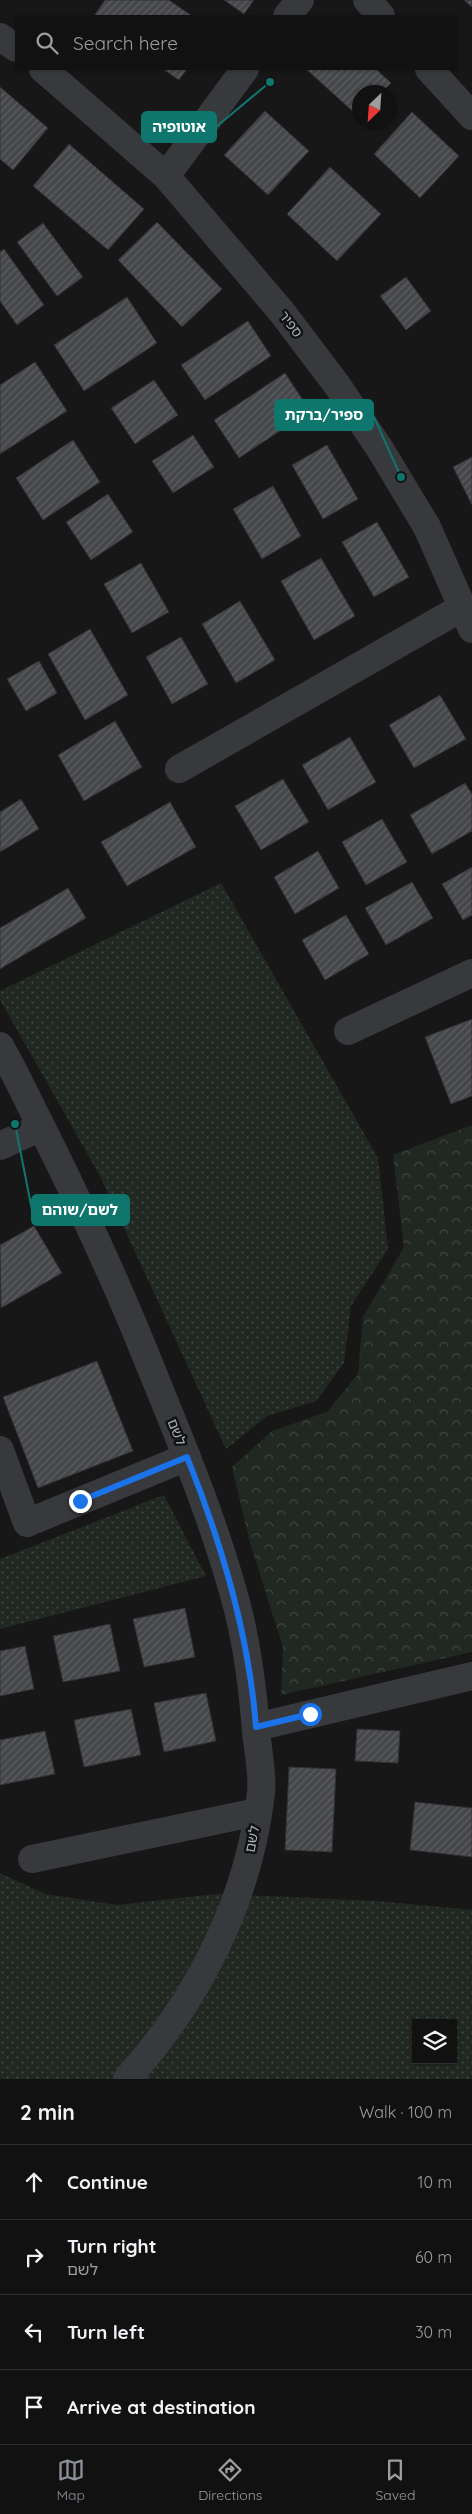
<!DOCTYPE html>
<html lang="en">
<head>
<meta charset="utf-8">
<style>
	:root { --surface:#111112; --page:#1e1f20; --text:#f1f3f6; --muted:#9c9d9f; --line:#303132; --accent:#8c9099 }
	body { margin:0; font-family:Quicksand,"Noto Sans Hebrew",sans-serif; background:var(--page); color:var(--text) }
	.controls { position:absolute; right:15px; bottom:15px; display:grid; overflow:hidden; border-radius:0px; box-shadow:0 1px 4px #0004 }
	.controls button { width:45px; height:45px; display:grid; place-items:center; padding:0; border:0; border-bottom:1px solid var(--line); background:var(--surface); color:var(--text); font:25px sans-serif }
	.compass { position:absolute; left:352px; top:85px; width:45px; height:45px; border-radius:50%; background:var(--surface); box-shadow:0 1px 4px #0004; rotate:205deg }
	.stop { position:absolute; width:15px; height:15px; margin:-11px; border:4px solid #1a73e8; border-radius:50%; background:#fff }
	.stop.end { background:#1a73e8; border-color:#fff; box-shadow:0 1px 5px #0008 }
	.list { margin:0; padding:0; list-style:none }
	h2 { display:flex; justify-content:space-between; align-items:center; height:65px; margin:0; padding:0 20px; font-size:21px }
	h2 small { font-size:16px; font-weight:400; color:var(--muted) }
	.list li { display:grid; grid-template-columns:32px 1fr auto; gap:15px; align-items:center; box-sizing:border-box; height:75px; padding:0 20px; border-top:1px solid var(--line) }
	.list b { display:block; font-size:19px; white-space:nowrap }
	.list p { margin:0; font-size:16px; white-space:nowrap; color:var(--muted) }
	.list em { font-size:16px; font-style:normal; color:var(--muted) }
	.icon { flex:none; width:28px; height:28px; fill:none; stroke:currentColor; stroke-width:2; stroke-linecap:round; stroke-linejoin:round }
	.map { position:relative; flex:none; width:472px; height:2079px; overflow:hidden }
	.search { position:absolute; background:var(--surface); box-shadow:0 1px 4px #0004; left:15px; right:15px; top:15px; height:55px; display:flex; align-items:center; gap:12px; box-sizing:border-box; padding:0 18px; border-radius:0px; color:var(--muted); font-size:19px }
	.sheet { height:365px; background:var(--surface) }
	nav { display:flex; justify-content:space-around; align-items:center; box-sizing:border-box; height:70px; border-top:1px solid var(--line); background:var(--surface); font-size:14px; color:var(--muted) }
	nav a { display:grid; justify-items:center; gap:2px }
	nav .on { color:var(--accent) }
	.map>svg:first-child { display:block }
	.grass { fill:url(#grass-dots); fill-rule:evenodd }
	.forest { fill:url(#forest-crowns) }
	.building { fill:url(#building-hatch); stroke:#313134 }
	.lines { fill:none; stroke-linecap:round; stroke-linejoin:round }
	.minor { stroke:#38393d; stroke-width:28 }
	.route { stroke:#1a73e8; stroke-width:6 }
	.labels { text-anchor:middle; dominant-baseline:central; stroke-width:5; stroke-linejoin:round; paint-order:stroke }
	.street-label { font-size:14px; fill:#aab0b7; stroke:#121213 }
	.leader { fill:none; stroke:#0f766e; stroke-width:2 }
	.callout-dot { fill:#0f766e; stroke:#121213; stroke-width:2 }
	.callout { fill:#0f766e; stroke:#0f766e; stroke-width:2 }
	.callout-label { font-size:15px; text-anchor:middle; font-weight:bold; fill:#fff }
</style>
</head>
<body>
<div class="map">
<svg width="472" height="2079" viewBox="0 0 472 2079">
	<defs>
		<pattern id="grass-dots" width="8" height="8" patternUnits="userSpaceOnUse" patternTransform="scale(1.25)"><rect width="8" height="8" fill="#212821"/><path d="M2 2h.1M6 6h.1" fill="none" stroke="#3f453f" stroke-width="1.8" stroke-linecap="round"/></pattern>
		<pattern id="forest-crowns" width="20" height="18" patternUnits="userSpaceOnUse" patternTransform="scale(1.25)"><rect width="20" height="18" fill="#212821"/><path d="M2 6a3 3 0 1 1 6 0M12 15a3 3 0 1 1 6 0" fill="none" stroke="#3f453f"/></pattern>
		<pattern id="building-hatch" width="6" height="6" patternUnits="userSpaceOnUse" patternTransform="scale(1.25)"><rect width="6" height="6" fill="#46474b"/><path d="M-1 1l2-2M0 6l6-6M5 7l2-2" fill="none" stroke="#5e5f63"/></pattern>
	</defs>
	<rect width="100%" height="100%" fill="#171718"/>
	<path class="grass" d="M221,883L378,1158L388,1249L351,1306L344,1363L316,1401L267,1416L226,1449L100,1176L0,1000V991Z
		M164,1495L206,1576L0,1629V1559Z
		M0,1873L45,1894L117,1905L217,1894L378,1901L472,1910V2079H0ZM416,2023H453V2060H416Z"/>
	<path class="forest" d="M472,1125V1652L281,1695L283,1647L250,1543L232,1467L272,1431L327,1412L358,1374L363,1317L404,1247L393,1155Z"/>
	<path class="building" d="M105,0H169L192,16H94Z
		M224,0H254L244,14Z
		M464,0H472V7Z
		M163,69H187L179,80Z
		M306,69H376L391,83L382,92H360L359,117Z
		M0,87L48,128L13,170L0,159Z
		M265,111L309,151L268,195L224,155Z
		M412,112L459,156L420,198L374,154Z
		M69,144L144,209L108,250L33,186Z
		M330,167L381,214L337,261L287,214Z
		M157,222L222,289L182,327L118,260Z
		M43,223L83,277L57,296L17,242Z
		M4,249L44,305L17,325L0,301V252Z
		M406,277L431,311L406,330L380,296Z
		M127,297L157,343L84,391L54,345Z
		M248,321L271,356L205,400L181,365Z
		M35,362L67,411L0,454V385Z
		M285,373L310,411L239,458L214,420Z
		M154,380L178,415L135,444L111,408Z
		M193,435L214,467L173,493L152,461Z
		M73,440L100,482L43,520L16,478Z
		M327,445L358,499L323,519L292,465Z
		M472,457V505L453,467Z
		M273,486L301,536L262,559L233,509Z
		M108,494L133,532L91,560L66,522Z
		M377,522L409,577L374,597L342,542Z
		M321,558L355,616L314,640L281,581Z
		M141,563L169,612L132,633L104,584Z
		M240,601L275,660L236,683L202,624Z
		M90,629L128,695L85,720L48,654Z
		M181,637L208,684L172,704L146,657Z
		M39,661L57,693L26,711L7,679Z
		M440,695L466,739L414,768L389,725Z
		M115,721L142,767L84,801L58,755Z
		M350,737L376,782L328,810L302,765Z
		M283,779L309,822L261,850L235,806Z
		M465,783L472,794V831L432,854L410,815Z
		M21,799L39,829L0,852V812Z
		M170,802L196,847L127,886L101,842Z
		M382,819L407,862L366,885L342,842Z
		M318,851L339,888L295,914L274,877Z
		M472,867V915L463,920L442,884Z
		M412,882L433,918L386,945L365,908Z
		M68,888L86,918L0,969V928Z
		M346,915L369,954L325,980L302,940Z
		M472,1019V1096L451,1104L425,1037Z
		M34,1226L62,1273L1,1308L0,1245Z
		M97,1361L133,1451L38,1488L3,1397Z
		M185,1608L195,1657L144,1667L133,1619Z
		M110,1624L120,1671L63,1682L53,1636Z
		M25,1646L34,1689L0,1696V1651Z
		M206,1693L216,1741L164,1752L154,1703Z
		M131,1709L141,1755L84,1767L74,1720Z
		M357,1729L400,1731L398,1763L355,1761Z
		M45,1731L55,1774L0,1785V1740Z
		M289,1767L336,1769L332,1852L285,1850Z
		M415,1802L472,1808V1857L410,1850Z"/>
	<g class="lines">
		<path class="minor" d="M367,0L381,16
			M287,16L300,0
			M0,37L16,48
			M43,69L166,176L281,311L337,385L380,449L427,527L472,629
			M429,69L472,116
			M166,176L245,69
			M179,769L463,607
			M348,1031L472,973
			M0,1046C15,1072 27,1099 41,1126C78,1200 113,1274 144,1351C178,1435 215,1521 238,1610C248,1650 253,1691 256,1732C258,1751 263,1774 261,1793C249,1900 198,2000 127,2079
			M0,1146L41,1127
			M0,1450L27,1523L187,1457
			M256,1727L472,1676
			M32,1859L257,1812"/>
	</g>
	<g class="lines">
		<path class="route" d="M80,1501L187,1457C222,1544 249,1634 256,1727L310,1714"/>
	</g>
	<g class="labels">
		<g class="street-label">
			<text transform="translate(291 324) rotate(53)">ספיר</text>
			<text transform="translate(177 1432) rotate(68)">לשם</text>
			<text transform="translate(252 1839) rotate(-79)">לשם</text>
		</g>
	</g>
	<path class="leader" d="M270 82L216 127M401 477L373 415M15 1124L32 1210"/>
	<g class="callout-dot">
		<circle cx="270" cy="82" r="5"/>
		<circle cx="401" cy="477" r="5"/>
		<circle cx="15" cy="1124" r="5"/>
	</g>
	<g class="callout">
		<rect x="142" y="112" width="74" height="30" rx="5"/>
		<rect x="275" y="400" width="98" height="30" rx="5"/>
		<rect x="32" y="1195" width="97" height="30" rx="5"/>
	</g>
	<g class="callout-label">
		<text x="179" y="132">אוטופיה</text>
		<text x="324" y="420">ספיר/ברקת</text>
		<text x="80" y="1215">לשם/שוהם</text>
	</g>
</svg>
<div class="controls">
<button><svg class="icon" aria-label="layers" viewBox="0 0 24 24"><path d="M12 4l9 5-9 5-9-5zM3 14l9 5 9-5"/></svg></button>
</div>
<svg class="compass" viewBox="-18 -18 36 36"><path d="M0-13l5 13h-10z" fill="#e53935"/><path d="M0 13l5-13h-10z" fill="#9c9d9f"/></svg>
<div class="stop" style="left:310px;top:1714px"></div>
<div class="stop end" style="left:80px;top:1501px"></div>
<div class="search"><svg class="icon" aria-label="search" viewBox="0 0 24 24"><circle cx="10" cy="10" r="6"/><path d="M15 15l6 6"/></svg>Search here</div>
</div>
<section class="sheet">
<h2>2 min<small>Walk · 100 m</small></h2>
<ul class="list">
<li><svg class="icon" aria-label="ahead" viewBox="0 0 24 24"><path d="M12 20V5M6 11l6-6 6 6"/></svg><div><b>Continue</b></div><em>10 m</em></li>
<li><svg class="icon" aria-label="right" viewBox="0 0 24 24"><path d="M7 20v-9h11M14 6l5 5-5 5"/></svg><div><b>Turn right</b><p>לשם</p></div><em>60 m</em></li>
<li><svg class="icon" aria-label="left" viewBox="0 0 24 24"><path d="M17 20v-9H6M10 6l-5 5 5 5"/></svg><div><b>Turn left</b></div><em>30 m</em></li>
<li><svg class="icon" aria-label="arrive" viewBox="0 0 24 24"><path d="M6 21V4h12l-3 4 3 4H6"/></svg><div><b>Arrive at destination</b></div></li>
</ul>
</section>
<nav>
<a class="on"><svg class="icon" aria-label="map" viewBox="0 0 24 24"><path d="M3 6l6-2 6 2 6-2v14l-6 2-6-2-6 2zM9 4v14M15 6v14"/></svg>Map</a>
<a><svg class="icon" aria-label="directions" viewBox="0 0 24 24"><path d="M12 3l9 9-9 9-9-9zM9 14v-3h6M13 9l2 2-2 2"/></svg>Directions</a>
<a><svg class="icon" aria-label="saved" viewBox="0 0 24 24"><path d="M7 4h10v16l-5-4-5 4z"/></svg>Saved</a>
</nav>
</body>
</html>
